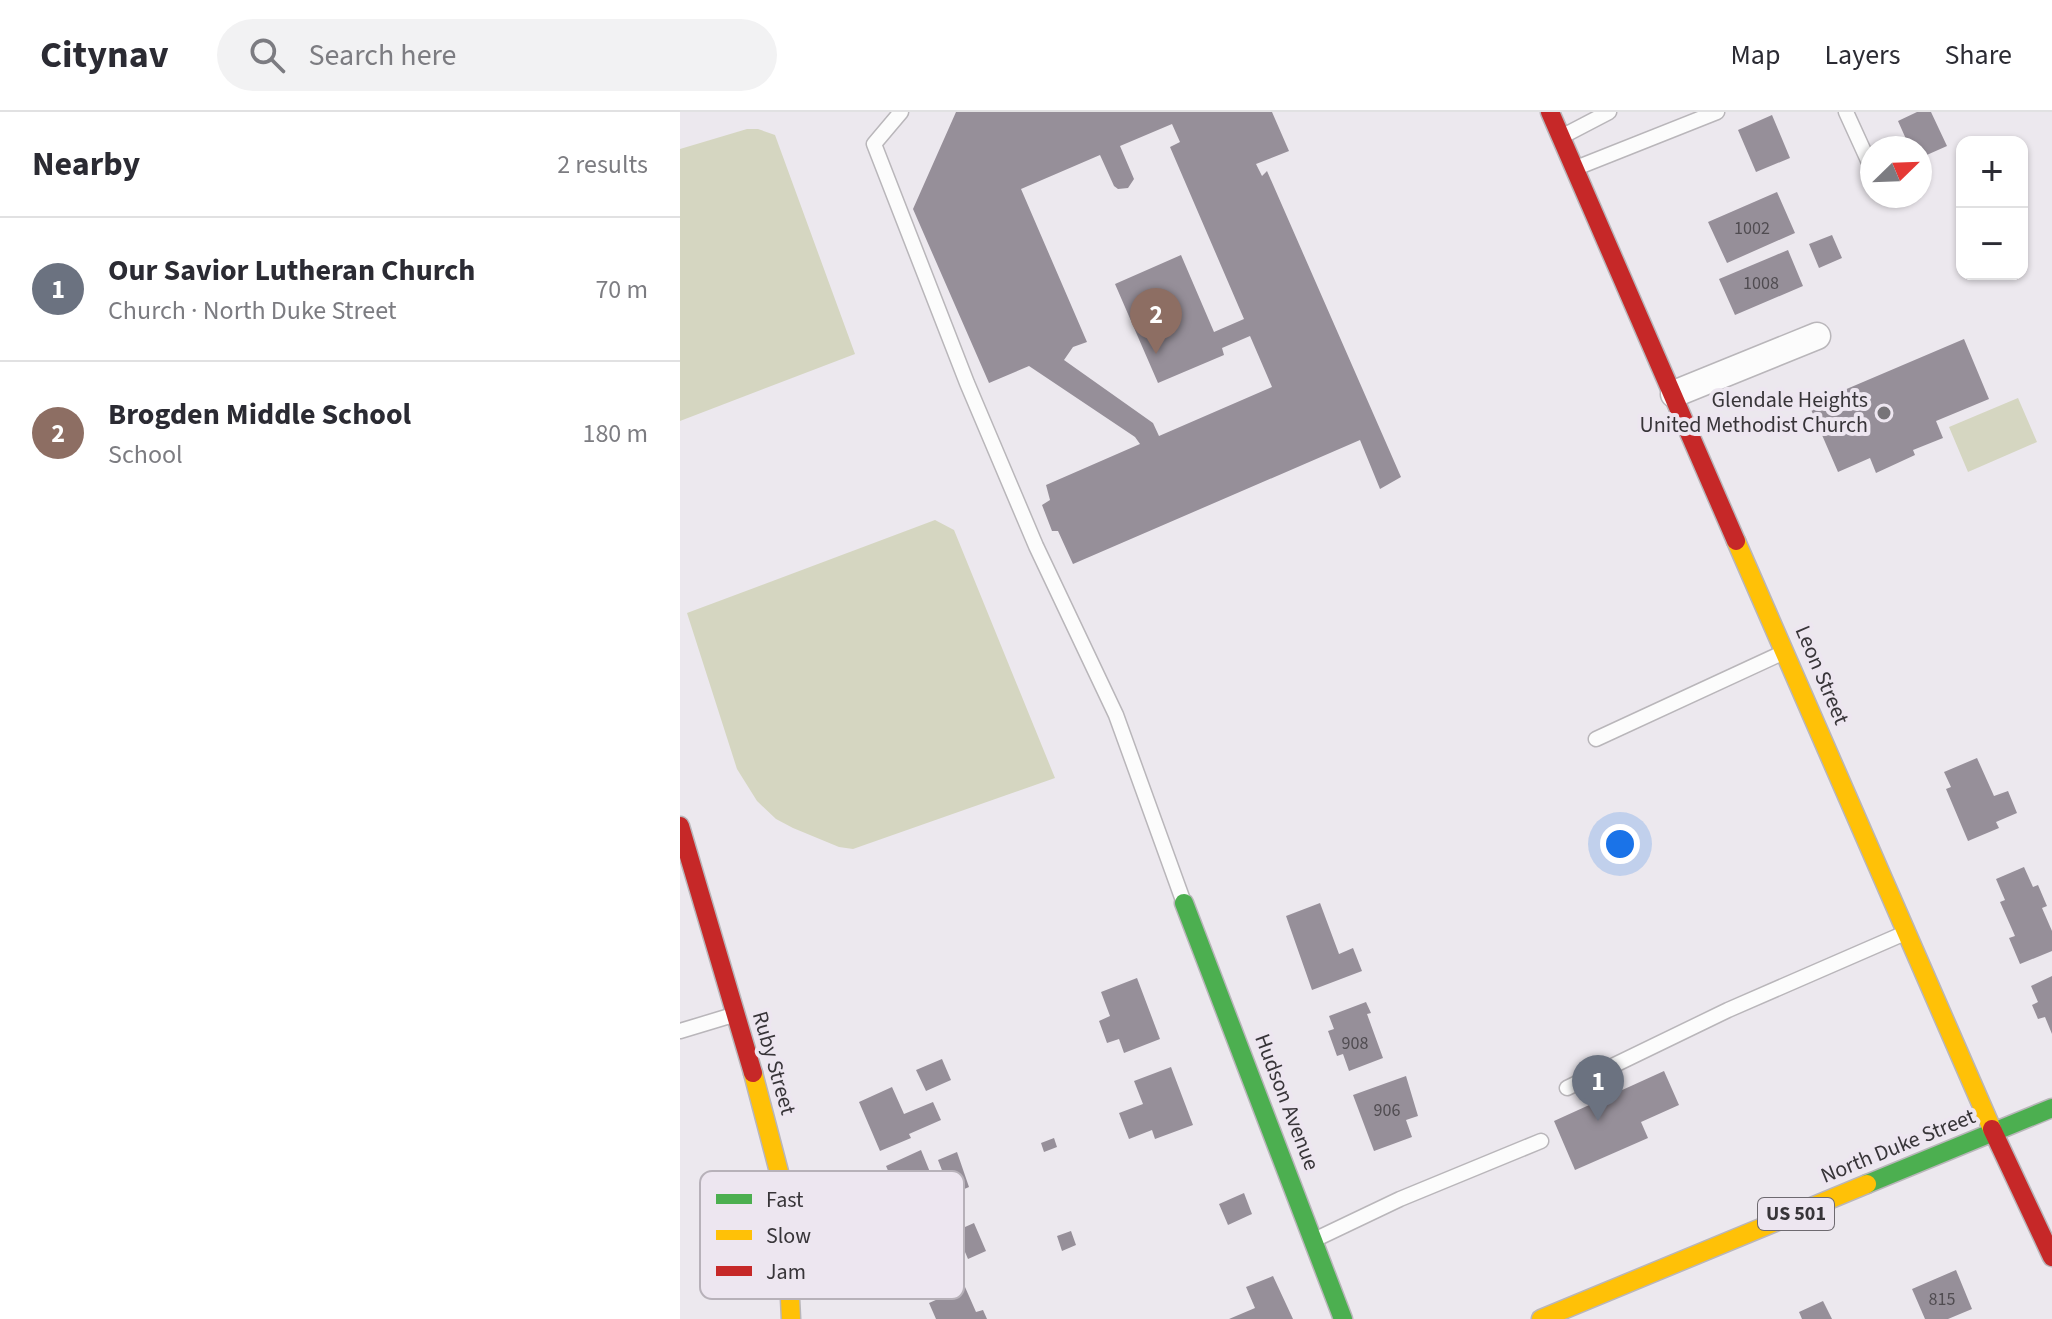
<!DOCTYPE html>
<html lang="en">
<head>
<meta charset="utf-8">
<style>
	:root { --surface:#fff; --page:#f2f2f3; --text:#2b2b33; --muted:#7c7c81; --line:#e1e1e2; --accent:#b45309 }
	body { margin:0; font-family:"Source Sans 3",sans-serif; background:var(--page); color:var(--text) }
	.controls { position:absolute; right:24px; top:24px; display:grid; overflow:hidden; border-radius:16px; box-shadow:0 2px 6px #0004 }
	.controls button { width:72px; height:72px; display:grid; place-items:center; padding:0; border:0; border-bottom:2px solid var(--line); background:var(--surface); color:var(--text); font:40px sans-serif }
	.compass { position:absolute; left:1180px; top:24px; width:72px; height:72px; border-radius:50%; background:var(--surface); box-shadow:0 2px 6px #0004; rotate:67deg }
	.you { position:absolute; left:940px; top:732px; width:28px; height:28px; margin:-20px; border:6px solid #fff; border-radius:50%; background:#1a73e8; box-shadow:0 0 0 12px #1a73e833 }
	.badge { display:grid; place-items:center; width:52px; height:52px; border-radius:50%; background:var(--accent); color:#fff; font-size:26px; font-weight:700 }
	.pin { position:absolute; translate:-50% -66px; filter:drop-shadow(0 2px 4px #0008) }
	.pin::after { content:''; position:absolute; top:42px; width:28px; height:24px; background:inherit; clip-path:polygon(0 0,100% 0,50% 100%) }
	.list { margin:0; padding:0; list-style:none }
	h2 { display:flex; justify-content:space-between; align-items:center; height:104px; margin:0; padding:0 32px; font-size:34px }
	h2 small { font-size:26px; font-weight:400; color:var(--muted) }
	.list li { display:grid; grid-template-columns:52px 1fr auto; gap:24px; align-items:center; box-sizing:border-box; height:144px; padding:0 32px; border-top:2px solid var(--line) }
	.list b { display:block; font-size:30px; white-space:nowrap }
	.list p { margin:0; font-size:26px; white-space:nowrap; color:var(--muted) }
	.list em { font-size:26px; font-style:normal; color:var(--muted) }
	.icon { flex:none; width:44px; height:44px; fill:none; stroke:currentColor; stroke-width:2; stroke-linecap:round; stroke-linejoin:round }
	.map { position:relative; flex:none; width:1372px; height:1207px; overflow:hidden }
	header { display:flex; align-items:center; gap:48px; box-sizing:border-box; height:112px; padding:0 40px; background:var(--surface); border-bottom:2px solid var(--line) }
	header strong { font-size:38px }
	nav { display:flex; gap:44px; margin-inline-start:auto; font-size:28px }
	.search { width:560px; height:72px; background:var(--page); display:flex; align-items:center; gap:20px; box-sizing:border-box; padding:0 28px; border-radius:44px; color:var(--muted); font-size:30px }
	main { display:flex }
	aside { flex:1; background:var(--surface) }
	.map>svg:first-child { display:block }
	.green { fill:#d5d6c1 }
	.building { fill:#968f99; fill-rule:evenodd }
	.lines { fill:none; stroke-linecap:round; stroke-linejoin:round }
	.lane-casing { stroke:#b9b6ba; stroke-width:17 }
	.street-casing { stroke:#b9b6ba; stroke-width:29 }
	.fast-casing { stroke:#b9b6ba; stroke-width:21 }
	.slow-casing { stroke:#b9b6ba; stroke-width:21 }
	.jam-casing { stroke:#b9b6ba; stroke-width:21 }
	.lane { stroke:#fcfcfc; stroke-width:14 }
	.street { stroke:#fcfcfc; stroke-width:26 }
	.fast { stroke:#4caf50; stroke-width:18 }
	.slow { stroke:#ffc107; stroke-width:18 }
	.jam { stroke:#c62828; stroke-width:18 }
	.poi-dot { fill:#777478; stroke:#ede6f0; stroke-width:3 }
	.labels { text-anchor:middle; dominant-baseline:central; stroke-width:8; stroke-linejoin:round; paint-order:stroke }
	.number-label { font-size:18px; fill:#504c51 }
	.shield { fill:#ede6f0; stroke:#6e6a70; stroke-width:2 }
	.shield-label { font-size:20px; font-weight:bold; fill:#383539 }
	.poi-label { font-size:22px; fill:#383539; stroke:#ede6f0; text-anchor:end }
	.street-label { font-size:22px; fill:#383539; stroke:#ede6f0 }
	.key { fill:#ede6f0; stroke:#b7b1b9; stroke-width:2 }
	.key-label { font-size:22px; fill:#383539 }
</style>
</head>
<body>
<header>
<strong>Citynav</strong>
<div class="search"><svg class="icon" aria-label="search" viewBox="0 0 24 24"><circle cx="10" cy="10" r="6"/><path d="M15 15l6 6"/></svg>Search here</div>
<nav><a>Map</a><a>Layers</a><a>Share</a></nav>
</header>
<main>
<aside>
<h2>Nearby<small>2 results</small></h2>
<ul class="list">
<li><span class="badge" style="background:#6b7280">1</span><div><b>Our Savior Lutheran Church</b><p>Church · North Duke Street</p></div><em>70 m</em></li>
<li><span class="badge" style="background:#8d6e63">2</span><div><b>Brogden Middle School</b><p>School</p></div><em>180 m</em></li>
</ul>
</aside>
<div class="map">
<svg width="1372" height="1207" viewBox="0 0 1372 1207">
	<rect width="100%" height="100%" fill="#ece8ee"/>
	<path class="green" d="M67,17H78L95,23L175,242L0,309V37Z
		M1338,286L1357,330L1288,360L1269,315Z
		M255,408L274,418L375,666L173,737L159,735L113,716L96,707L77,689L57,657L7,501Z"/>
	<path class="building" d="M276,0H592L609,39L576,52L582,64L587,59L721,365L700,377L680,328L393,452L378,419H372L362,393L370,388L366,373L460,332L455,325L349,254L309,271L233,97ZM492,12L500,30L490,35L564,207L534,220L501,143L435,172L478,271L544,243L542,236L570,224L592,275L479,324L473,311L384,248L393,235L407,230L341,77L420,43L434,74L438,77L448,76L454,67L440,34Z
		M1237,0H1251L1267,34L1240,46V36H1230L1218,9Z
		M1092,3L1110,46L1076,60L1058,18Z
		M1097,80L1115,121L1047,151L1028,110Z
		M1152,123L1162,146L1139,156L1129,132Z
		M1108,138L1123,174L1055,203L1039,167Z
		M1284,227L1309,287L1256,309L1263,326L1233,338L1235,343L1196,361L1190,346L1158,360L1129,293Z
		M1297,646L1314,684L1328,679L1337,701L1316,710L1319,716L1288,729L1266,677L1271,675L1264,660Z
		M1344,755L1353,775L1358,773L1367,794L1362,796L1372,819V839L1340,852L1329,826L1335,824L1320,790L1325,788L1316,767Z
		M640,791L659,842L673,836L682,859L632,878L606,804Z
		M1372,864V922L1365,905L1358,907L1352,893L1358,890L1351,874Z
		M457,866L480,927L444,941L439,927L427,931L419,909L430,904L421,880Z
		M686,890L691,901L687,902L703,946L669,959L663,942L657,944L648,919L654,917L649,904Z
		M262,947L271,968L246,979L236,958Z
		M491,955L513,1013L475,1027L472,1018L449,1027L439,1001L463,992L454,969Z
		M984,959L999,993L961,1010L968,1026L895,1058L874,1009Z
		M726,964L738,1004L726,1008L732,1025L694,1039L673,983Z
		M212,975L224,1002L253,990L261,1008L229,1022L231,1026L200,1039L179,990Z
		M374,1026L377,1035L364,1040L361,1031Z
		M241,1038L252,1065L263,1061L258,1048L277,1040L289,1075L227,1102L206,1054Z
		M564,1081L572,1102L548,1113L539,1092Z
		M294,1111L306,1139L288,1147L276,1119Z
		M391,1119L396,1133L382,1139L377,1124Z
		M1276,1158L1292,1197L1268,1207H1245L1232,1177Z
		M593,1164L613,1207H549L575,1196L566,1175Z
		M285,1175L296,1200L303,1198L307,1207H256L249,1191Z
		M1143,1189L1152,1207H1122L1119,1200Z"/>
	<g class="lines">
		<defs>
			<path id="lane" d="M221,0L194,32L287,271L356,434L436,603L504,791
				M1166,0L1192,57
				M883,24L929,0
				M896,56L1037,0
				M916,627L1102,541
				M0,919L53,903
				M887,976L1048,898L1225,821
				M634,1128L720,1087L861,1029"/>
			<path id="street" d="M994,282L1137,224"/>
			<path id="fast" d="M504,791L663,1207
				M1187,1072L1372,996"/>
			<path id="slow" d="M1056,429L1312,1017
				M73,961L99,1060L107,1125L111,1207
				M861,1207L1187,1072"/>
			<path id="jam" d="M870,0L1056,429
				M0,714L73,961
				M1312,1017L1372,1145"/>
		</defs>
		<use href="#lane" class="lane-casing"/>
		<use href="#street" class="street-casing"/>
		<use href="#fast" class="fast-casing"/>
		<use href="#slow" class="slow-casing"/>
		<use href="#jam" class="jam-casing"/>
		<use href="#lane" class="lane"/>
		<use href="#street" class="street"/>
		<use href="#fast" class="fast"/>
		<use href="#slow" class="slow"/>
		<use href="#jam" class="jam"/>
	</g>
	<circle class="poi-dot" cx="1204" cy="301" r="8"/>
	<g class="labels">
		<g class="number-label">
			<text x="1072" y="116">1002</text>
			<text x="1081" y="171">1008</text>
			<text x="675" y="931">908</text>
			<text x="707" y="998">906</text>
			<text x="1262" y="1187">815</text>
		</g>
		<rect class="shield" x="1078" y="1086" width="76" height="32" rx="6"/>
		<g class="shield-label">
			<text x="1116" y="1102">US 501</text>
		</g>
		<g class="poi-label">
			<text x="1188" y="288">Glendale Heights<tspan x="1188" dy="25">United Methodist Church</tspan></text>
		</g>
		<g class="street-label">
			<text transform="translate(1142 563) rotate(67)">Leon Street</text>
			<text transform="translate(94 951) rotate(74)">Ruby Street</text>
			<text transform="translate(607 990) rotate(69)">Hudson Avenue</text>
			<text transform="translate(1218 1034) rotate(-22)">North Duke Street</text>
		</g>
	</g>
	<rect x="20" y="1059" width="264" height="128" rx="12" class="key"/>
	<rect x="36" y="1082" width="36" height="10" fill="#4caf50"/>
	<rect x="36" y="1118" width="36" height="10" fill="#ffc107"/>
	<rect x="36" y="1154" width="36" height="10" fill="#c62828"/>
	<g class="key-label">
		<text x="86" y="1095">Fast</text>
		<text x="86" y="1131">Slow</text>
		<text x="86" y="1167">Jam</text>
	</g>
</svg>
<div class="controls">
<button>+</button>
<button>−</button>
</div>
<svg class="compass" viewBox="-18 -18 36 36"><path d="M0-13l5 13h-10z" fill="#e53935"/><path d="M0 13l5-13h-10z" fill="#7c7c81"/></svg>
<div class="you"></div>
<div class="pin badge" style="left:918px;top:1009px;background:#6b7280">1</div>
<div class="pin badge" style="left:476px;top:242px;background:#8d6e63">2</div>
</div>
</main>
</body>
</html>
